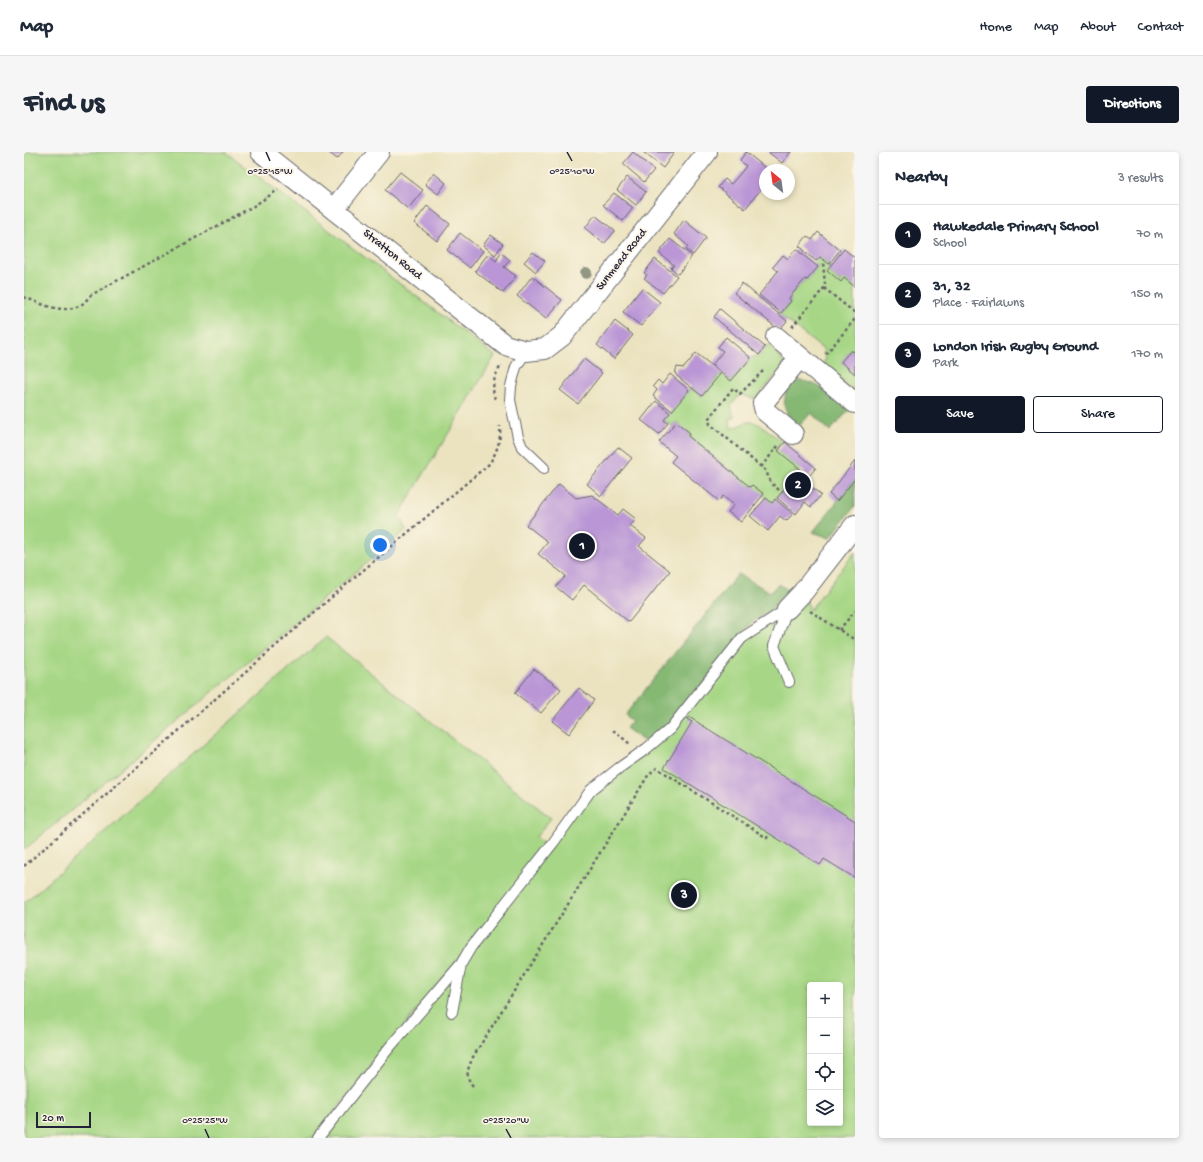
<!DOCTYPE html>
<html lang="en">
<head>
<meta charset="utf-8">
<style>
	:root { --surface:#fff; --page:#f6f6f7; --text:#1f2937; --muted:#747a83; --line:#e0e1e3; --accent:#111827 }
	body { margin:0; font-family:"Gochi Hand",sans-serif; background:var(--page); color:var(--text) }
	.controls { position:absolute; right:12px; bottom:12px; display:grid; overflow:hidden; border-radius:4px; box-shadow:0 2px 6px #0003 }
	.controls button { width:36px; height:36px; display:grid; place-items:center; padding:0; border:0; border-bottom:1px solid var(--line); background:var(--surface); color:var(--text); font:20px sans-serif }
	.compass { position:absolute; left:735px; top:12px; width:36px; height:36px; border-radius:50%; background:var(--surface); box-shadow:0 2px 6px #0003; rotate:331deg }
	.scale { position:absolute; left:12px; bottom:10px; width:55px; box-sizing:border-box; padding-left:4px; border:2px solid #22223b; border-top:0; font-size:11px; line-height:14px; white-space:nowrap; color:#22223b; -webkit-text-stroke:3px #fcf5e5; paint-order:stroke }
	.you { position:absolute; left:356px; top:393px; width:14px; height:14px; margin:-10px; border:3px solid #fff; border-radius:50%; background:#1a73e8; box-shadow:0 0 0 6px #1a73e833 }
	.badge { display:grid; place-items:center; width:26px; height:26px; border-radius:50%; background:var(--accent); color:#fff; font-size:13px; font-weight:700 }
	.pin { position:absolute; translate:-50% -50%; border:2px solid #fff; box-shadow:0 1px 4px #0006 }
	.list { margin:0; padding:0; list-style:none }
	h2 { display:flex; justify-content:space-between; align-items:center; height:52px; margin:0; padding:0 16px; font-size:17px }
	h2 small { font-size:13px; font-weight:400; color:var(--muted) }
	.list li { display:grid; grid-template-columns:26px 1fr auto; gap:12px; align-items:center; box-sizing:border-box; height:60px; padding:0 16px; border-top:1px solid var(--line) }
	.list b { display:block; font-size:15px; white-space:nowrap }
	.list p { margin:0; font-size:13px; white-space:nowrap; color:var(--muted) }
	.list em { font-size:13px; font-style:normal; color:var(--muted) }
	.actions { display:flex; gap:8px; padding:12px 16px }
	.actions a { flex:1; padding:9px 0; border:1px solid var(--accent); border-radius:4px; text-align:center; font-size:14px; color:var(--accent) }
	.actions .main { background:var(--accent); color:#fff }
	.icon { flex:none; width:22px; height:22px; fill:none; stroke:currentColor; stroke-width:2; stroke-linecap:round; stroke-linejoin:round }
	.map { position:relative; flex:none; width:831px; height:986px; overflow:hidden; border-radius:4px }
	header { display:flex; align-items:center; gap:24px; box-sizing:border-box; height:56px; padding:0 20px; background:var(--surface); border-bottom:1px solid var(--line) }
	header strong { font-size:19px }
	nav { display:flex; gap:22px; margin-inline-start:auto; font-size:14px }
	.intro { display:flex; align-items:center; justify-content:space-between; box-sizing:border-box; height:96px; padding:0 24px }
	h1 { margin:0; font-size:28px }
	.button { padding:10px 18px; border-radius:4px; background:var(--accent); color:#fff; font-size:14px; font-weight:700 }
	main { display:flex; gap:24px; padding:0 24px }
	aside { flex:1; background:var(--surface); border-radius:4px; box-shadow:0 2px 6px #0003 }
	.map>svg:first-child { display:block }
	.green { fill:#a7d786; stroke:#647c60; fill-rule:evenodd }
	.forest { fill:#85b873; stroke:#546d57 }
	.building { fill:#ba96d6 }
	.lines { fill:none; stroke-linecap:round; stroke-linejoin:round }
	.lane-casing { stroke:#68666a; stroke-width:12 }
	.street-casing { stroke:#68666a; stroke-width:22 }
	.path { stroke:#68666a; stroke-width:2.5; stroke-dasharray:3 3; stroke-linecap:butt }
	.lane { stroke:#fff; stroke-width:10 }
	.street { stroke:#fff; stroke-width:20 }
	.tree { fill:#929784 }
	.ticks { fill:none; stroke:#22223b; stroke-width:1.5 }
	.labels { text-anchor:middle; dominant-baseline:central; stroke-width:3.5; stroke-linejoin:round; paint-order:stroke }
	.street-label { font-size:12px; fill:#22223b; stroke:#fcf5e5 }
	.ticks-label { font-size:10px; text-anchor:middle; fill:#22223b; stroke:#fcf5e5; stroke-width:3.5; stroke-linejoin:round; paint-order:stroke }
</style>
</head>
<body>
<header>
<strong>Map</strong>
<nav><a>Home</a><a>Map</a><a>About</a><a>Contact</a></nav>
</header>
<div class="intro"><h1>Find us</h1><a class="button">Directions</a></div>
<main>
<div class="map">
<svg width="831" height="986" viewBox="0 0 831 986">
	<rect width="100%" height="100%" fill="#fcf5e5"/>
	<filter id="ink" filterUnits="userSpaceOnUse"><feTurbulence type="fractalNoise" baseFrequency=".025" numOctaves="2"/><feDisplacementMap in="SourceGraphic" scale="8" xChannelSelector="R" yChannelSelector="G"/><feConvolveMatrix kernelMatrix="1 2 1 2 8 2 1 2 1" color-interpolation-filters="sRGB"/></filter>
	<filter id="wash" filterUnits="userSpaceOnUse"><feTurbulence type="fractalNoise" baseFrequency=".012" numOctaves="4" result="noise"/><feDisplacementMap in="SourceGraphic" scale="16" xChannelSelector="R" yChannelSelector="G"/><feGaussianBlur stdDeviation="0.9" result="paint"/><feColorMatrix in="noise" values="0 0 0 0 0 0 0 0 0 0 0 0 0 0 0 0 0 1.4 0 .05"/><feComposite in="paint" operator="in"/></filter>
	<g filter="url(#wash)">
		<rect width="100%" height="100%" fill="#ebe3c0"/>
		<path class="green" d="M0,0H202L471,204L375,363L382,378L0,698Z
			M796,105L807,114L803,119L816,130L820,126L831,135V198L829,200L827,198L817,210L831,222V241L799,212L802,206L799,202L801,199L756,163L767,149L765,146L781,127L783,128L794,115L790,111Z
			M746,193L759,209L760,213L733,246H727L716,242L707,254L710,266H705L707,276C714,276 718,271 725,270C735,268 750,284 758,290L752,297L776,317L748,351L728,333L726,335L664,284L666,281L652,270L648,274L640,268L667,236L678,244L697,221L707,229L727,206L735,203L741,195Z
			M831,400V986H294L567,638L622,597L718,486L757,451L779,440L786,458ZM786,833H816V971H786Z
			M302,485L527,666L512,685L521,693L497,729L289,986H0V751Z"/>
		<path class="forest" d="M775,229C793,228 811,247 825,258L806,279L787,261L776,273L764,263L760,253L762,239L766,233Z
			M831,327V354L806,386L789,380Z
			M714,422L746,440L755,432L764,438L743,461L727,471L646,573L625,593L602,576L608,569L601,563Z"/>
		<g id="blocks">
			<path class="building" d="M304,0H319L313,7Z
				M609,0L630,18L620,30L599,12Z
				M619,0H649L650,1L639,16Z
				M722,0L744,18H741V32L721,57L694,35L701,27L707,32L715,23L722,14L716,8Z
				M744,0H767L758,11Z
				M376,20L399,38L384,57L361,38Z
				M410,21L422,31L414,42L401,32Z
				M603,25L622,40L612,53L593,38Z
				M590,41L609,56L599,69L579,53Z
				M403,54L426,72L413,89L390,71Z
				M571,63L591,79L580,92L561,76Z
				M660,68L682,86L669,103L662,97L664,94L650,82Z
				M794,80L816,98L805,112L796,105L792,109L779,99L780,98L775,94L783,84L788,88Z
				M436,81L459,99L446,116L423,98Z
				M467,83L479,92L471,103L459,93Z
				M646,87L668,104L654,122L647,116L650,113L635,101Z
				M772,97L794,115L783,128L781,127L765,146L767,149L757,161L735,143L754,119L749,115L759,103L764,107Z
				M820,97L831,106V135L820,126L817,130L803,118Z
				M509,100L521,109L512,120L500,110Z
				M477,101L486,108L480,115L492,124L479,141L451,119L464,102L472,109Z
				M631,107L653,124L639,141L620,126L623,123L620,121Z
				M508,124L538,148L522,167L493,144Z
				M718,131L763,169L755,178L710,141Z
				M618,136L636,150L617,174L599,160Z
				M696,157L741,195L735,203L690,165Z
				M591,169L609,183L590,207L573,193Z
				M702,185L727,206L707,229L688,213L699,199L694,195Z
				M827,198L829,200L831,198V222L817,210Z
				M672,201L697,221L678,244L653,224L651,221L653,215L660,216Z
				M560,207L578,221L554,252L536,238Z
				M646,222L665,238L648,259L629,244L633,238L629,234L634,228L638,232Z
				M632,249L646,261L640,268L644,271L635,282L617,268Z
				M652,270L666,281L664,284L726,335L728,333L740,342L717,370L704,360L710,353L699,344L695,349L647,310L652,304L635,290Z
				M761,290L792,316L785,324L754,299Z
				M594,295L608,306L577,344L563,332Z
				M831,309V327L813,349L805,342Z
				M772,323L797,343L787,355L781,350L772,362L753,346Z
				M535,332L552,346L568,343L594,363L599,357L612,367L606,374L622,386L615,394L646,419L605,470L560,433L548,448L532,435L542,424L514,402L524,390L502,373Z
				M742,346L748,351L751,347L769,362L762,369L756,364L744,379L726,364Z
				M510,517L537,537L517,561L491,541Z
				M555,536L570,548L545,582L528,569Z
				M665,565L831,669V726L800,707L796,713L640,616L668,570L663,567Z"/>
		</g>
	</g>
	<g filter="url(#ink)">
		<use href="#blocks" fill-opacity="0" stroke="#68666a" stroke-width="1"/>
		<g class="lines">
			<defs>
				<path id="lane" d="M502,199L492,215L487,234L486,248L494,285L498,295L520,316
					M763,457L750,494L765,530
					M428,860L437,812
					M294,986L365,896L437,812L447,795L529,691L567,638L595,616L622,597L646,577L718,486L763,457"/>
				<path id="street" d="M237,0L481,193L502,199L521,197L538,184L683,0
					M310,57L355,0
					M752,185L831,251
					M769,282L741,259L739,251L776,205
					M763,457L779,440L831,373"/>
			</defs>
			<use href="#lane" class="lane-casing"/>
			<use href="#street" class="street-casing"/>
			<path class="path" d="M800,136L831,161
				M0,145C18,152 36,162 55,154C60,152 63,147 67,143L228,55L254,38
				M768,175L800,136L801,133L799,110
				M802,202L831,167
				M739,219L716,242L709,236L685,266L686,272L742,319L747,331L755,338
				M471,247C467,236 470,222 478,213
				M737,315L754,294
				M786,459L831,488
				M815,478L831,459
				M589,578L606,592
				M0,714L317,437L465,312C473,300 477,288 476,274
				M449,934C440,923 444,917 449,905L625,622L633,616L743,686L745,681"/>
			<use href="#lane" class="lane"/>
			<use href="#street" class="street"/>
		</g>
		<circle class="tree" cx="562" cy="121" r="6"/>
	</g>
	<path class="ticks" d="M242,0L246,9M543,0L548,9M181,977L185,986M482,977L487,986"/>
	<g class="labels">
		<g class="street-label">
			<text transform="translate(368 103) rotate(39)">Stratton Road</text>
			<text transform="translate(598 108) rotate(-52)">Sunmead Road</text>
		</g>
	</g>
	<g class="ticks-label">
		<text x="246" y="22">0°25'15"W</text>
		<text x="548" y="22">0°25'10"W</text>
		<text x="181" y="971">0°25'25"W</text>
		<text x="482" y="971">0°25'20"W</text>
	</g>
</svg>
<div class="controls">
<button>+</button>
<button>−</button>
<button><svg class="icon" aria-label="locate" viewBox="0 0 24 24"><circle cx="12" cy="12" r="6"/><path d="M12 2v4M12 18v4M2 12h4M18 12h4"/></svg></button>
<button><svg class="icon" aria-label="layers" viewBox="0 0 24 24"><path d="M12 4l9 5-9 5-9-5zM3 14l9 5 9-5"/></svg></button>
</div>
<svg class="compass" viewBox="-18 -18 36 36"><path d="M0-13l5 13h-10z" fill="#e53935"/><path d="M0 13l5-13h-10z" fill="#747a83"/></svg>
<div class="scale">20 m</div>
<div class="you"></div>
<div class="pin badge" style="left:558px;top:394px">1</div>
<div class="pin badge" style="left:774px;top:333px">2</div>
<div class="pin badge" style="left:660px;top:743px">3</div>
</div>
<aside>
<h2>Nearby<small>3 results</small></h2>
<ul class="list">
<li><span class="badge">1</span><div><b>Hawkedale Primary School</b><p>School</p></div><em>70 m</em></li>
<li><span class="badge">2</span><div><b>31, 32</b><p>Place · Fairlawns</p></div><em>150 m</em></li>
<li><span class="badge">3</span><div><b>London Irish Rugby Ground</b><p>Park</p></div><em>170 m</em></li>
</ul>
<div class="actions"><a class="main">Save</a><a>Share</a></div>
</aside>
</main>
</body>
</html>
